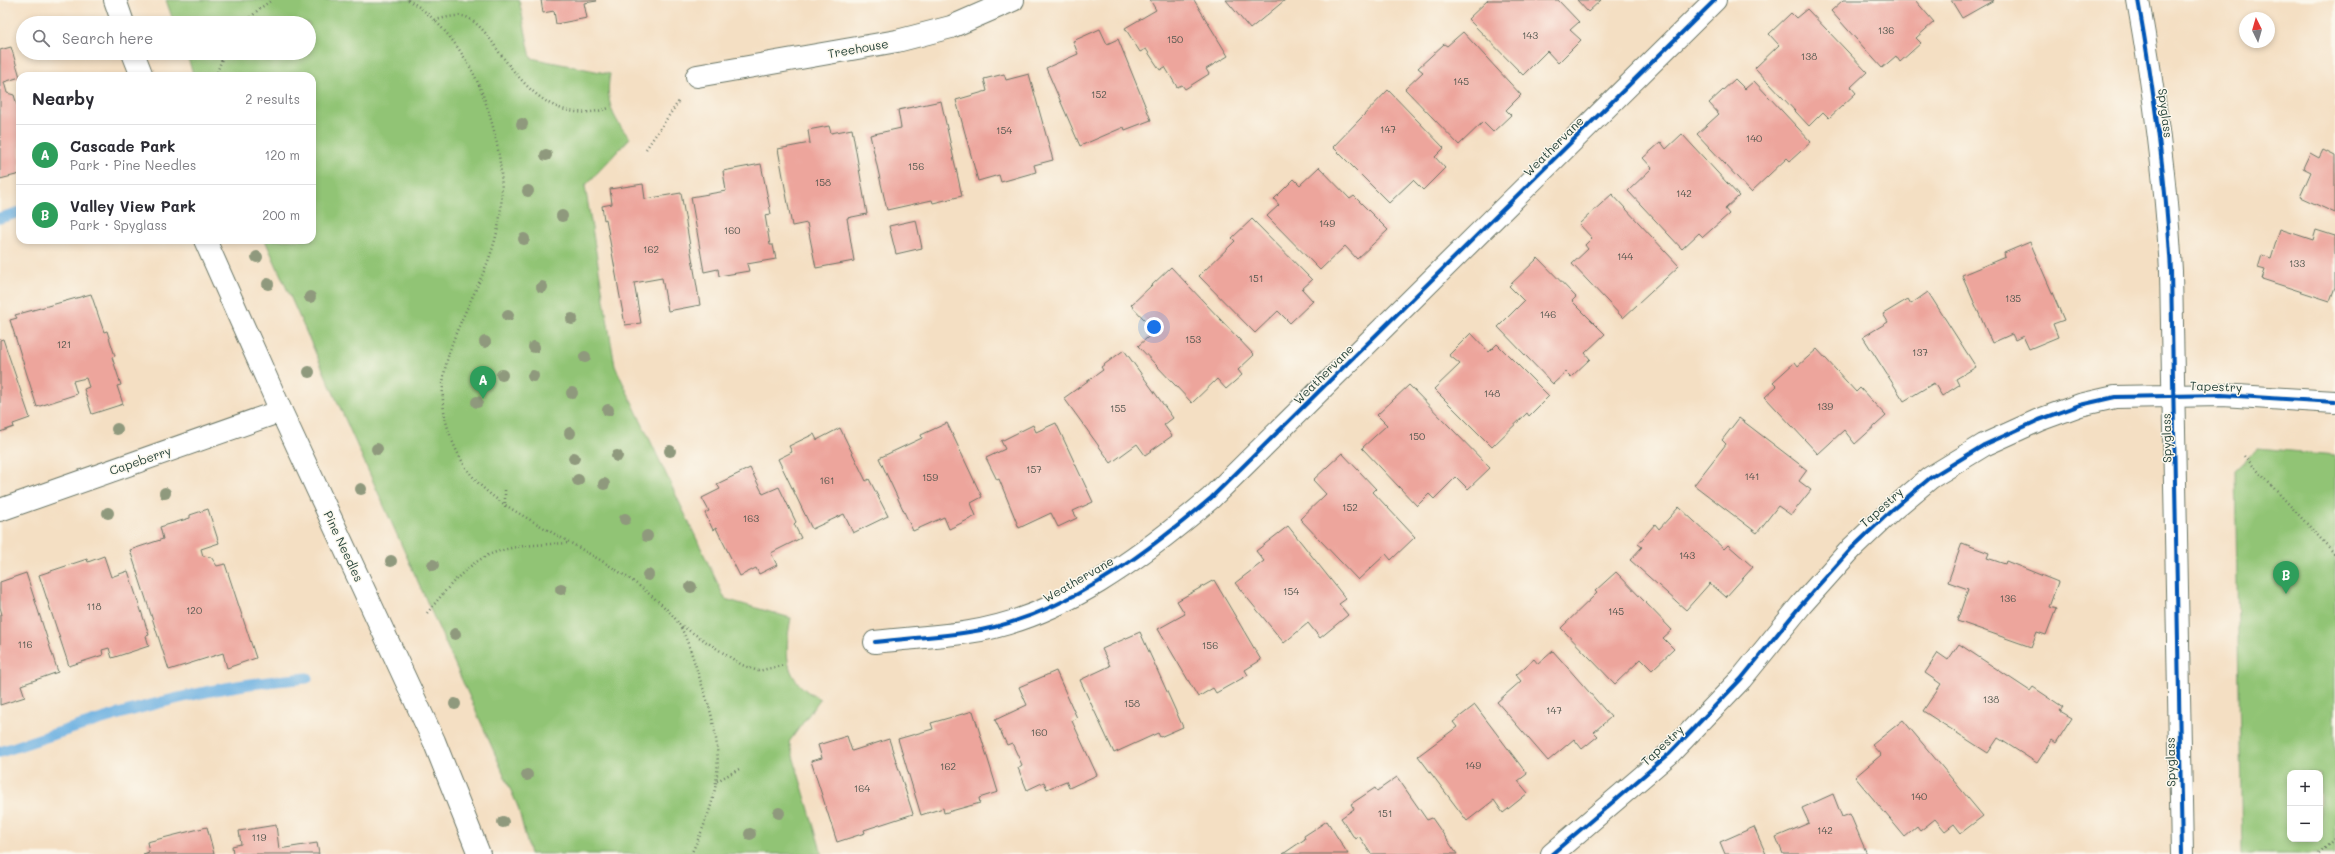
<!DOCTYPE html>
<html lang="en">
<head>
<meta charset="utf-8">
<style>
	:root { --surface:#fff; --page:#f2f2f3; --text:#2b2b33; --muted:#7c7c81; --line:#e1e1e2; --accent:#ea580c }
	body { margin:0; font-family:Mali,sans-serif; background:var(--page); color:var(--text) }
	.controls { position:absolute; right:12px; bottom:12px; display:grid; overflow:hidden; border-radius:8px; box-shadow:0 2px 6px #0003 }
	.controls button { width:36px; height:36px; display:grid; place-items:center; padding:0; border:0; border-bottom:1px solid var(--line); background:var(--surface); color:var(--text); font:20px sans-serif }
	.compass { position:absolute; left:2239px; top:12px; width:36px; height:36px; border-radius:50%; background:var(--surface); box-shadow:0 2px 6px #0003; rotate:355deg }
	.you { position:absolute; left:1154px; top:327px; width:14px; height:14px; margin:-10px; border:3px solid #fff; border-radius:50%; background:#1a73e8; box-shadow:0 0 0 6px #1a73e833 }
	.badge { display:grid; place-items:center; width:26px; height:26px; border-radius:50%; background:var(--accent); color:#fff; font-size:13px; font-weight:700 }
	.pin { position:absolute; translate:-50% -33px; filter:drop-shadow(0 1px 2px #0008) }
	.pin::after { content:''; position:absolute; top:21px; width:14px; height:12px; background:inherit; clip-path:polygon(0 0,100% 0,50% 100%) }
	.list { margin:0; padding:0; list-style:none }
	h2 { display:flex; justify-content:space-between; align-items:center; height:52px; margin:0; padding:0 16px; font-size:17px }
	h2 small { font-size:13px; font-weight:400; color:var(--muted) }
	.list li { display:grid; grid-template-columns:26px 1fr auto; gap:12px; align-items:center; box-sizing:border-box; height:60px; padding:0 16px; border-top:1px solid var(--line) }
	.list b { display:block; font-size:15px; white-space:nowrap }
	.list p { margin:0; font-size:13px; white-space:nowrap; color:var(--muted) }
	.list em { font-size:13px; font-style:normal; color:var(--muted) }
	.icon { flex:none; width:22px; height:22px; fill:none; stroke:currentColor; stroke-width:2; stroke-linecap:round; stroke-linejoin:round }
	.map { position:relative; flex:none; width:2335px; height:854px; overflow:hidden }
	.search { position:absolute; background:var(--surface); box-shadow:0 2px 6px #0003; left:16px; top:16px; width:300px; height:44px; display:flex; align-items:center; gap:10px; box-sizing:border-box; padding:0 14px; border-radius:22px; color:var(--muted); font-size:15px }
	.panel { position:absolute; background:var(--surface); box-shadow:0 2px 6px #0003; left:16px; top:72px; width:300px; height:172px; border-radius:12px }
	.map>svg:first-child { display:block }
	.green { fill:#91c475; stroke:#588054; fill-rule:evenodd }
	.lines { fill:none; stroke-linecap:round; stroke-linejoin:round }
	.stream { stroke:#6cb0e1; stroke-width:11 }
	.building { fill:#eda59c }
	.minor-casing { stroke:#6a7666; stroke-width:24 }
	.path { stroke:#6a7666; stroke-width:2.5; stroke-dasharray:1 3; stroke-linecap:butt }
	.minor { stroke:#fff; stroke-width:22 }
	.cycleway-casing { stroke:#fbf7ec; stroke-width:6 }
	.cycleway { stroke:#0057b8; stroke-width:4 }
	.tree { fill:#8f997d }
	.labels { text-anchor:middle; dominant-baseline:central; stroke-width:3; stroke-linejoin:round; paint-order:stroke }
	.number-label { font-size:10px; fill:#52574e }
	.street-label { font-size:12px; fill:#1f3d34; stroke:#fbf7ec }
</style>
</head>
<body>
<div class="map">
<svg width="2335" height="854" viewBox="0 0 2335 854">
	<rect width="100%" height="100%" fill="#fbf7ec"/>
	<filter id="ink" filterUnits="userSpaceOnUse"><feTurbulence type="fractalNoise" baseFrequency=".025" numOctaves="2"/><feDisplacementMap in="SourceGraphic" scale="8" xChannelSelector="R" yChannelSelector="G"/><feConvolveMatrix kernelMatrix="1 2 1 2 8 2 1 2 1" color-interpolation-filters="sRGB"/></filter>
	<filter id="wash" filterUnits="userSpaceOnUse"><feTurbulence type="fractalNoise" baseFrequency=".012" numOctaves="4" result="noise"/><feDisplacementMap in="SourceGraphic" scale="16" xChannelSelector="R" yChannelSelector="G"/><feGaussianBlur stdDeviation="0.9" result="paint"/><feColorMatrix in="noise" values="0 0 0 0 0 0 0 0 0 0 0 0 0 0 0 0 0 1.4 0 .05"/><feComposite in="paint" operator="in"/></filter>
	<g filter="url(#wash)">
		<rect width="100%" height="100%" fill="#f4dfc3"/>
		<path class="green" d="M166,0H519L531,58L610,74C605,100 612,118 630,138L585,186L615,366L725,599L791,618C784,654 783,681 820,699L789,742L822,854H530L518,807L492,747L265,240H312V76H194L186,53H309V23H174Z
			M2258,448L2335,455V854H2242L2235,470ZM2290,773H2320V839H2290Z"/>
		<g class="lines">
			<path class="stream" d="M0,218L20,212
				M0,752C79,726 160,698 244,685C265,682 286,680 307,678"/>
		</g>
		<g id="blocks">
			<path class="building" d="M541,0H596L597,1L584,3L587,18L556,24L554,11L543,13Z
				M1150,0H1194L1228,56L1206,69L1209,74L1185,89L1182,85L1177,87L1165,67L1160,70L1146,49L1140,52L1125,28L1156,10Z
				M1226,0H1285L1250,29Z
				M1488,0H1558L1579,22L1570,30L1581,40L1558,63L1547,51L1523,75L1468,19Z
				M1577,0H1601L1588,12Z
				M1843,0H1915L1934,22L1916,38L1921,43L1900,62L1896,56L1882,68L1831,11Z
				M1951,0H1994L1962,18Z
				M1807,9L1867,72L1851,87L1856,93L1829,118L1823,112L1809,126L1755,68L1779,45L1769,34L1791,13L1796,18Z
				M1100,29L1107,44L1118,39L1151,120L1125,130L1124,127L1080,146L1046,68L1078,54L1073,41Z
				M1463,32L1521,95L1506,110L1511,115L1493,132L1483,122L1459,145L1405,89L1423,72L1418,68L1444,44L1447,46Z
				M11,47L20,77L4,82L7,93L14,95L17,105L20,104V174L0,179V50Z
				M1004,74L1006,80L1029,74L1053,160L1034,165L1036,172L1001,182L999,175L978,181L956,100L987,91L984,79Z
				M1735,79L1745,89L1754,81L1811,142L1790,161L1787,158L1751,192L1697,134L1719,114L1709,103Z
				M1388,90L1444,148L1435,157L1445,168L1423,190L1413,180L1389,203L1333,147Z
				M941,101L962,196L933,203L932,200L887,210L870,135L901,128L898,110Z
				M829,126L831,133L852,129L867,214L847,218L854,261L816,268L807,223L792,226L778,149L810,143L808,130Z
				M1682,134L1739,196L1725,209L1729,214L1703,237L1699,233L1682,249L1628,191L1652,168L1643,158L1661,142L1666,149Z
				M2323,150L2335,156V213L2300,197L2311,172L2303,168L2310,153L2319,158Z
				M761,164L771,214L765,215L770,245H773L776,259L747,264L749,271L719,276L718,269L704,272L691,197L726,191L723,171Z
				M1319,167L1350,199L1354,196L1388,230L1357,259L1345,246L1320,270L1267,216L1279,205L1274,199L1294,179L1300,185Z
				M643,184L645,199L681,193L700,305L668,311L662,278L634,283L641,323L625,325L606,219L604,220L602,206L612,204L610,189Z
				M1612,194L1679,266L1623,318L1572,264L1588,249L1585,245L1592,238L1579,224Z
				M1252,219L1312,280L1302,289L1313,301L1290,323L1278,311L1255,333L1199,276L1235,241L1232,238Z
				M916,220L922,248L896,254L889,226Z
				M2280,229L2313,240L2316,230L2335,236V287L2330,301L2262,279L2265,270L2258,268L2262,255L2271,258Z
				M2030,242L2064,320L2053,324L2058,337L2029,349L2023,336L2015,340L2012,334L1992,343L1962,275L2005,257L2004,253Z
				M1538,258L1576,297L1572,301L1605,334L1585,353L1590,359L1571,377L1566,372L1553,384L1498,327L1524,301L1509,286Z
				M1171,267L1254,355L1238,370L1242,375L1226,389L1217,379L1192,403L1138,346L1155,331L1131,305Z
				M1928,292L1976,367L1956,379L1959,385L1942,396L1934,383L1904,401L1863,337L1888,322L1883,314L1908,299L1911,304Z
				M91,294L104,332L107,331L115,356L112,357L121,385L117,386L123,404L92,414L84,389L89,387L86,378L73,381L77,394L37,407L10,320L17,318L15,315Z
				M1471,333L1489,352L1497,344L1549,396L1529,416L1527,413L1492,447L1434,389L1460,364L1449,355Z
				M3,339L30,418L13,424L14,427L0,432V340Z
				M1817,349L1856,392L1860,388L1886,416L1855,444L1844,430L1818,454L1765,397L1777,386L1773,382L1795,362L1798,366Z
				M1124,350L1173,418L1164,425L1172,436L1145,455L1137,444L1111,463L1064,398L1103,370L1101,367Z
				M1409,385L1490,468L1468,489L1456,477L1434,499L1429,494L1417,506L1362,448L1387,425L1377,415Z
				M1739,418L1807,470L1799,481L1811,490L1791,515L1778,506L1757,533L1694,485L1726,444L1722,440Z
				M947,423L982,497L971,503L976,516L949,529L944,517L913,531L879,458L922,438L921,435Z
				M1056,423L1093,502L1073,511L1077,518L1058,527L1051,513L1019,528L999,479L997,480L986,458L1005,449L1001,441L1033,425L1036,432Z
				M840,428L866,481L869,479L888,516L853,533L844,514L812,529L778,459L792,452L789,446L814,434L817,440Z
				M1342,453L1376,489L1373,492L1415,537L1391,560L1386,554L1358,580L1300,519L1326,494L1313,480Z
				M750,468L763,494L779,487L796,522L794,524L801,538L771,553L777,565L759,574L756,568L740,576L716,528L713,530L705,513L709,511L702,498L720,489L717,484Z
				M1679,507L1724,549L1728,545L1753,567L1726,597L1710,583L1686,610L1630,560L1642,547L1638,544L1655,524L1659,529Z
				M208,509L219,543L201,549L203,556L211,557L217,566L225,564L256,658L227,668L223,653L169,670L130,550L163,539L160,527L190,518V515Z
				M1288,526L1346,599L1339,604L1348,615L1320,638L1308,623L1284,643L1235,583L1264,561L1256,551Z
				M1962,543L1989,553L1987,558L2005,564L2006,561L2058,582L2049,607L2056,609L2046,635L2037,632L2031,647L1957,621L1968,589L1948,582Z
				M104,556L111,577L128,571L149,635L146,636L149,646L112,658L109,648L102,650L103,655L69,666L39,575L87,559L88,562Z
				M1616,572L1672,630L1663,638L1674,649L1652,670L1641,659L1615,684L1561,628L1597,593L1595,591Z
				M26,573L58,672L21,685L25,697L0,705V615H2L0,607V582Z
				M1214,580L1261,660L1245,670L1248,675L1216,693L1213,688L1198,697L1158,629L1185,614L1177,601Z
				M1140,632L1183,727L1160,737L1158,733L1114,753L1080,680L1110,666L1102,649Z
				M1959,644L2030,691L2033,687L2063,707L2060,711L2072,718L2056,743L2052,740L2037,763L1998,738L1988,753L1923,711L1941,684L1925,673L1938,653L1948,660Z
				M1553,651L1611,717L1594,732L1598,736L1582,749L1574,739L1548,761L1497,702L1521,681L1516,675L1534,659L1538,664Z
				M1056,671L1077,718L1072,721L1097,775L1069,788L1066,781L1047,789L1044,782L1027,790L1018,768L1022,765L1012,743L1007,745L995,720L1027,705L1019,687Z
				M1475,705L1527,774L1518,781L1528,793L1503,813L1494,800L1467,821L1418,756L1457,727L1453,722Z
				M973,711L998,792L979,798L980,803L944,813L943,808L921,815L898,739L933,729L931,723Z
				M1903,720L1983,816L1961,833L1954,824L1945,831L1935,819L1920,831L1917,827L1905,837L1855,777L1881,755L1872,745Z
				M847,736L852,751L889,739L913,814L864,830L865,833L837,842L811,761L822,758L818,745Z
				M1397,777L1427,820L1432,818L1457,854H1371L1359,836L1355,839L1341,818L1354,809L1351,804L1375,788L1377,791Z
				M1833,794L1842,817L1850,814L1867,854H1783L1776,837L1809,823L1802,808Z
				M1327,821L1348,854H1283L1305,839L1304,836Z
				M276,825L279,849L317,843L319,854H233L232,846L241,844L239,831Z
				M207,827L214,854H143L149,852L147,842Z
				M1754,827L1766,854H1725L1720,842Z"/>
		</g>
	</g>
	<g filter="url(#ink)">
		<use href="#blocks" fill-opacity="0" stroke="#6a7666" stroke-width="1"/>
		<g class="lines">
			<defs>
				<path id="minor" d="M115,0L123,23
					M2138,0C2154,90 2166,180 2171,271L2182,854
					M133,53L142,76
					M697,76L897,41L951,27L1013,0
					M205,240L281,411L434,741L479,854
					M0,510L281,411
					M875,642C906,638 938,637 969,632C1061,618 1142,557 1211,498L1715,0
					M1552,854L1669,754L1741,679L1801,605L1852,548L1892,510L1930,478L1984,445L2039,420L2080,405L2115,397L2222,395L2335,402"/>
			</defs>
			<use href="#minor" class="minor-casing"/>
			<path class="path" d="M408,0C439,17 468,57 481,90C496,129 506,174 500,216C489,299 415,355 454,445C475,493 504,504 546,529C579,548 612,565 642,588C654,598 671,611 679,624C689,641 697,672 704,691C726,755 721,794 691,854
				M435,20C445,18 460,13 468,18C482,26 491,40 499,52C527,90 557,125 609,108
				M245,23L259,9L272,0
				M216,76L224,53
				M646,149L679,101
				M2244,456L2335,554
				M505,507V487
				M427,613C443,594 459,572 481,559C506,544 540,545 568,543
				M679,624L742,665L758,671L784,665
				M717,781L741,768
				M2319,854L2335,838"/>
			<use href="#minor" class="minor"/>
			<defs>
				<path id="cycleway" d="M2138,0C2154,90 2166,180 2171,271L2182,854
					M875,642C906,638 938,637 969,632C1061,618 1142,557 1211,498L1715,0
					M1552,854L1669,754L1741,679L1801,605L1852,548L1892,510L1930,478L1984,445L2039,420L2080,405L2115,397L2222,395L2335,402"/>
			</defs>
			<use href="#cycleway" class="cycleway-casing"/>
			<use href="#cycleway" class="cycleway"/>
		</g>
		<g class="tree">
			<circle cx="522" cy="124" r="6"/>
			<circle cx="546" cy="155" r="6"/>
			<circle cx="528" cy="191" r="6"/>
			<circle cx="562" cy="216" r="6"/>
			<circle cx="524" cy="239" r="6"/>
			<circle cx="257" cy="257" r="6"/>
			<circle cx="268" cy="284" r="6"/>
			<circle cx="542" cy="287" r="6"/>
			<circle cx="310" cy="297" r="6"/>
			<circle cx="508" cy="315" r="6"/>
			<circle cx="572" cy="319" r="6"/>
			<circle cx="485" cy="342" r="6"/>
			<circle cx="534" cy="347" r="6"/>
			<circle cx="585" cy="357" r="6"/>
			<circle cx="309" cy="372" r="6"/>
			<circle cx="502" cy="375" r="6"/>
			<circle cx="533" cy="376" r="6"/>
			<circle cx="572" cy="393" r="6"/>
			<circle cx="477" cy="402" r="6"/>
			<circle cx="608" cy="410" r="6"/>
			<circle cx="117" cy="429" r="6"/>
			<circle cx="570" cy="433" r="6"/>
			<circle cx="377" cy="449" r="6"/>
			<circle cx="670" cy="451" r="6"/>
			<circle cx="617" cy="456" r="6"/>
			<circle cx="574" cy="458" r="6"/>
			<circle cx="578" cy="480" r="6"/>
			<circle cx="604" cy="484" r="6"/>
			<circle cx="361" cy="489" r="6"/>
			<circle cx="165" cy="493" r="6"/>
			<circle cx="108" cy="513" r="6"/>
			<circle cx="625" cy="519" r="6"/>
			<circle cx="647" cy="536" r="6"/>
			<circle cx="391" cy="561" r="6"/>
			<circle cx="433" cy="565" r="6"/>
			<circle cx="648" cy="575" r="6"/>
			<circle cx="691" cy="587" r="6"/>
			<circle cx="561" cy="589" r="6"/>
			<circle cx="455" cy="634" r="6"/>
			<circle cx="455" cy="704" r="6"/>
			<circle cx="527" cy="775" r="6"/>
			<circle cx="779" cy="813" r="6"/>
			<circle cx="503" cy="822" r="6"/>
			<circle cx="750" cy="834" r="6"/>
		</g>
	</g>
	<g class="labels">
		<g class="number-label">
			<text x="1886" y="30">136</text>
			<text x="1530" y="35">143</text>
			<text x="1175" y="39">150</text>
			<text x="1809" y="56">138</text>
			<text x="1461" y="81">145</text>
			<text x="1099" y="94">152</text>
			<text x="1388" y="129">147</text>
			<text x="1004" y="130">154</text>
			<text x="1754" y="138">140</text>
			<text x="916" y="166">156</text>
			<text x="823" y="182">158</text>
			<text x="1684" y="193">142</text>
			<text x="1327" y="223">149</text>
			<text x="732" y="230">160</text>
			<text x="651" y="249">162</text>
			<text x="1625" y="256">144</text>
			<text x="2297" y="263">133</text>
			<text x="1256" y="278">151</text>
			<text x="2013" y="298">135</text>
			<text x="1548" y="314">146</text>
			<text x="1193" y="339">153</text>
			<text x="64" y="344">121</text>
			<text x="1920" y="352">137</text>
			<text x="1492" y="393">148</text>
			<text x="1825" y="406">139</text>
			<text x="1118" y="408">155</text>
			<text x="1417" y="436">150</text>
			<text x="1034" y="469">157</text>
			<text x="1752" y="476">141</text>
			<text x="930" y="477">159</text>
			<text x="827" y="480">161</text>
			<text x="1350" y="507">152</text>
			<text x="751" y="518">163</text>
			<text x="1687" y="555">143</text>
			<text x="1291" y="591">154</text>
			<text x="2008" y="598">136</text>
			<text x="94" y="606">118</text>
			<text x="194" y="610">120</text>
			<text x="1616" y="611">145</text>
			<text x="25" y="644">116</text>
			<text x="1210" y="645">156</text>
			<text x="1991" y="699">138</text>
			<text x="1132" y="703">158</text>
			<text x="1554" y="710">147</text>
			<text x="1039" y="732">160</text>
			<text x="1473" y="765">149</text>
			<text x="948" y="766">162</text>
			<text x="862" y="788">164</text>
			<text x="1919" y="796">140</text>
			<text x="1385" y="813">151</text>
			<text x="1825" y="830">142</text>
			<text x="259" y="837">119</text>
		</g>
		<g class="street-label">
			<text transform="translate(858 48) rotate(-10)">Treehouse</text>
			<text transform="translate(2166 113) rotate(83)">Spyglass</text>
			<text transform="translate(1553 146) rotate(-45)">Weathervane</text>
			<text transform="translate(1323 374) rotate(-45)">Weathervane</text>
			<text transform="translate(2216 386) rotate(2)">Tapestry</text>
			<text transform="translate(2166 438) rotate(-91)">Spyglass</text>
			<text transform="translate(140 460) rotate(-19)">Capeberry</text>
			<text transform="translate(1881 507) rotate(-42)">Tapestry</text>
			<text transform="translate(344 546) rotate(65)">Pine Needles</text>
			<text transform="translate(1078 579) rotate(-30)">Weathervane</text>
			<text transform="translate(1662 745) rotate(-43)">Tapestry</text>
			<text transform="translate(2170 762) rotate(-91)">Spyglass</text>
		</g>
	</g>
</svg>
<div class="controls">
<button>+</button>
<button>−</button>
</div>
<svg class="compass" viewBox="-18 -18 36 36"><path d="M0-13l5 13h-10z" fill="#e53935"/><path d="M0 13l5-13h-10z" fill="#7c7c81"/></svg>
<div class="you"></div>
<div class="pin badge" style="left:483px;top:399px;background:#2e9e5b">A</div>
<div class="pin badge" style="left:2286px;top:594px;background:#2e9e5b">B</div>
<div class="search"><svg class="icon" aria-label="search" viewBox="0 0 24 24"><circle cx="10" cy="10" r="6"/><path d="M15 15l6 6"/></svg>Search here</div>
<section class="panel">
<h2>Nearby<small>2 results</small></h2>
<ul class="list">
<li><span class="badge" style="background:#2e9e5b">A</span><div><b>Cascade Park</b><p>Park · Pine Needles</p></div><em>120 m</em></li>
<li><span class="badge" style="background:#2e9e5b">B</span><div><b>Valley View Park</b><p>Park · Spyglass</p></div><em>200 m</em></li>
</ul>
</section>
</div>
</body>
</html>
